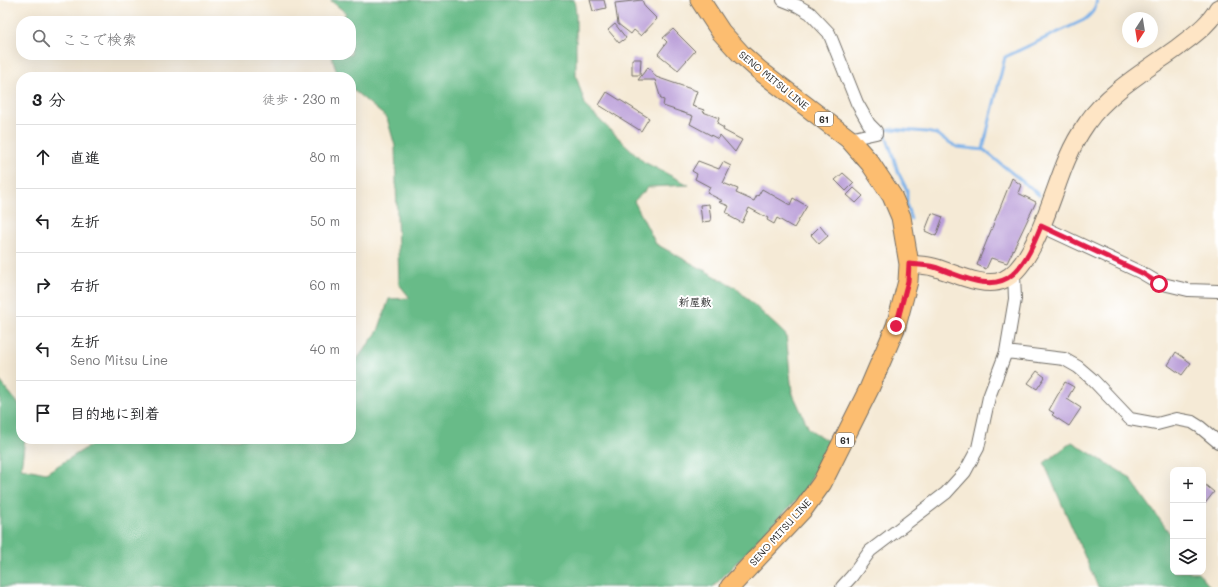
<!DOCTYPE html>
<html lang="ja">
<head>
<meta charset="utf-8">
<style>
	:root { --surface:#fff; --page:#f2f2f2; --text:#202124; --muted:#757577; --line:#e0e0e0 }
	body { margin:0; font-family:Mali,"Klee One",sans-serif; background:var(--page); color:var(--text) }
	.controls { position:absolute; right:12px; bottom:12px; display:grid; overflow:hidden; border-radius:8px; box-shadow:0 4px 16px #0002 }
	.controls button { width:36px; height:36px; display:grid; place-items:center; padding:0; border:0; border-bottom:1px solid var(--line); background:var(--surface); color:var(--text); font:20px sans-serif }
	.compass { position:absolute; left:1122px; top:12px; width:36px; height:36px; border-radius:50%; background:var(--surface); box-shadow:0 4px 16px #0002; rotate:192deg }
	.stop { position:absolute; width:12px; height:12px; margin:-9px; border:3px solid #e11d48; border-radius:50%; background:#fff }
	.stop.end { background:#e11d48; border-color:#fff; box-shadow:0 1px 4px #0008 }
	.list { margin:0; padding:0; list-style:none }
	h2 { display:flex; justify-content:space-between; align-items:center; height:52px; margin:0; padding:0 16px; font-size:17px }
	h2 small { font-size:13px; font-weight:400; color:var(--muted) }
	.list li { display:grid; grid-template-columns:26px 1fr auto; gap:12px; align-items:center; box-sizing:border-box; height:64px; padding:0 16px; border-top:1px solid var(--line) }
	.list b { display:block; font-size:15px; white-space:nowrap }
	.list p { margin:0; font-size:13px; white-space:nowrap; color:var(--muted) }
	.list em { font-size:13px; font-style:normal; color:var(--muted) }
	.icon { flex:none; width:22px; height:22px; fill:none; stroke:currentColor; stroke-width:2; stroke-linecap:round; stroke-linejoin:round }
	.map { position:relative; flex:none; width:1218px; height:587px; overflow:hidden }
	.search { position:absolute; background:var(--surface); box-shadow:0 4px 16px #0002; left:16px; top:16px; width:340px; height:44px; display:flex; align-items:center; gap:10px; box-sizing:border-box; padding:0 14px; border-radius:16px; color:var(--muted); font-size:15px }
	.panel { position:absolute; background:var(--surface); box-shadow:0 4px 16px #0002; left:16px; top:72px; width:340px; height:372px; border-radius:16px }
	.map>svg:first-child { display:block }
	.forest { fill:#68bb88; stroke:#4a735a }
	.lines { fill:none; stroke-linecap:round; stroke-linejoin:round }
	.stream { stroke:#78afe7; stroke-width:3 }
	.building { fill:#b99dd8 }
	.street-casing { stroke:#726e67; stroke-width:14 }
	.secondary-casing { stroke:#726e67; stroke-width:19 }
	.primary-casing { stroke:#726e67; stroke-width:21 }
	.street { stroke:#fff; stroke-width:12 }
	.secondary { stroke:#fee5c5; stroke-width:17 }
	.primary { stroke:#fcbd6f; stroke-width:19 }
	.route { stroke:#e11d48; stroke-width:5 }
	.labels { text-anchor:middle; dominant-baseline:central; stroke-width:4; stroke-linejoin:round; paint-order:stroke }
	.shield { fill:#fff; stroke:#6b6b6b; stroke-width:1 }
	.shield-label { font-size:9px; font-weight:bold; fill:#2b2b2b }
	.street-label { font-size:10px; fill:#2b2b2b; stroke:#fff }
	.neighbourhood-label { font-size:11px; font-weight:bold; fill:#2b2b2b; stroke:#fff }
</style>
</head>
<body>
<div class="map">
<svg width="1218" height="587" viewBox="0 0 1218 587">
	<rect width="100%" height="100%" fill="#fff"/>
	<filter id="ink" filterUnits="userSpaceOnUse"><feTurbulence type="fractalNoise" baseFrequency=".025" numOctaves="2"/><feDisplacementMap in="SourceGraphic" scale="8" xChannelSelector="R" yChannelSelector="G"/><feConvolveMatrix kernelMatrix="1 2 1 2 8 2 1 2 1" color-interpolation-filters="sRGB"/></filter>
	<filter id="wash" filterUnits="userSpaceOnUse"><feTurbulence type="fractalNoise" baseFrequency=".012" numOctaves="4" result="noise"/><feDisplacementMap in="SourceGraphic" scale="16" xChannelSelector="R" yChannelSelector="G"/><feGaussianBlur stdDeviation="0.9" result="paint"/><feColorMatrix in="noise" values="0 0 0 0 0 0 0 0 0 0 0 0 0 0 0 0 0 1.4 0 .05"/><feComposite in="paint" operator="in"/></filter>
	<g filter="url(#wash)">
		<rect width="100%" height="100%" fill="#f5ead6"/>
		<path class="forest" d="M330,0H574L576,13V76L586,107L644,162L689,185L649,187L634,201L656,244L735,287L786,335L792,392L809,429L829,442L805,491L713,587H0V381L21,407V439H25L21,468L46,473L91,445L97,439H351V367L378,331L389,299L410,298L399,284L395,146L387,118L352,89L351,77H342L336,70L331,55H351V21H341L346,13Z
			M1072,442L1129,477L1173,538V572H1198L1210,587H1098L1044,463Z"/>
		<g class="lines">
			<path class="stream" d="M878,127L885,133L893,156L898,172L907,190V206L911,219
				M883,131L891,129L926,132L936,134L957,147L984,150L1039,195
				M983,149L1005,57L1084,20C1092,14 1095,10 1097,0"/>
		</g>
		<g id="blocks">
			<path class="building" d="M590,0H604L606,8L593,11Z
				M642,0L645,7L657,19L641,36L634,30L631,34L618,24L615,3Z
				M615,24L626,38L619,43L608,30Z
				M673,29L695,51L678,70L658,54L667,42L663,38Z
				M632,59H641L640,75H632Z
				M648,67L656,77L697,91L692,106L704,110L703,112L719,118L717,124L724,128L723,130L742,140L735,152L720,135L718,139L690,124L693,116L663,106L664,100L661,99L655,80H638Z
				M607,92L649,118L641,131L599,105Z
				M698,161L719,169L723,162L731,166L723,183L738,189L736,193L754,201L757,195L758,196L762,189L790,205L793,198L807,206L794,228L777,218L774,224L767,220L768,218L749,208L742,223L729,216L730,214L726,213L729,206L719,202L723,201L707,193L710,187L695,179L697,174L692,171Z
				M843,173L854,183L846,191L835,180Z
				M1012,178L1021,185L1018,193L1036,202L1007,263L991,258L986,269L977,265Z
				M854,188L863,196L856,203L847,195Z
				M709,204L711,221L702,222L700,205Z
				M932,213L943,217L936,236L925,231Z
				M820,226L828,236L819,244L811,235Z
				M1176,352L1191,363L1182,375L1168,365Z
				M1037,371L1045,377L1037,389L1028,383Z
				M1065,382L1074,387L1067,399L1081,408L1069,426L1052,415L1054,413L1049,410Z
				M1203,483L1214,492L1203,506Z"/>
		</g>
	</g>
	<g filter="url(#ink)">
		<use href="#blocks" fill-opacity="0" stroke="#726e67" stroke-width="1"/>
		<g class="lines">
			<defs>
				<path id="street" d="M783,0L798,6L810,13L829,33L857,103L869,124L876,131V133L849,139
					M1041,226L1142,273L1159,283L1188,290L1218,291
					M1006,352L1064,359L1078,367L1092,379L1130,419L1157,424L1176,419L1192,422L1200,427L1218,442
					M842,587L852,576L870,551L946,493L965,472L978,448L989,397L1006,352L1015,299L1014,274"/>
				<path id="secondary" d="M909,264C917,265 926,265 933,267C952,272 985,289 1003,280C1035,267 1054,187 1068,157C1073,145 1080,133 1087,123C1107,93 1148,69 1177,48C1192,36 1209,25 1218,8"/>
				<path id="primary" d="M700,0L721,32L741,54L759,70L849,139L870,163L892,196L901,217L909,264L908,281L896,326L869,389L822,483L804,508L730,587"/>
			</defs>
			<use href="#street" class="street-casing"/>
			<use href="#secondary" class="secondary-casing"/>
			<use href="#primary" class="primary-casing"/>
			<use href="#street" class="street"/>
			<use href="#secondary" class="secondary"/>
			<use href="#primary" class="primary"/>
		</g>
	</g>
	<g class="lines" filter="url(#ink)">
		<path class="route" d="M896,326L908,281L909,264C917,265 926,265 934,267C957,274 991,294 1013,274C1026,263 1035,241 1041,226L1142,273L1159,284"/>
	</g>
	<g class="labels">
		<g class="shield">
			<rect x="815" y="112" width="18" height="14" rx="3"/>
			<rect x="836" y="433" width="18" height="14" rx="3"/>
		</g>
		<g class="shield-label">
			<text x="824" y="119">61</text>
			<text x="845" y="440">61</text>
		</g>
		<g class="street-label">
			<text transform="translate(774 80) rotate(39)">SENO MITSU LINE</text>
			<text transform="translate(780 532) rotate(-48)">SENO MITSU LINE</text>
		</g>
		<g class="neighbourhood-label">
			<text x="695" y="301">新屋敷</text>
		</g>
	</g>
</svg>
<div class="controls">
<button>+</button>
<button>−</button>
<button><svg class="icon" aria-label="layers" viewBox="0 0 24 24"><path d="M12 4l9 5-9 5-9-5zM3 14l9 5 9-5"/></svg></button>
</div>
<svg class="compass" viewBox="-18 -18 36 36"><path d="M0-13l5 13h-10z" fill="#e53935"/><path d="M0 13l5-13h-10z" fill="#757577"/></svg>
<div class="stop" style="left:1159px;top:284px"></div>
<div class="stop end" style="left:896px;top:326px"></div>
<div class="search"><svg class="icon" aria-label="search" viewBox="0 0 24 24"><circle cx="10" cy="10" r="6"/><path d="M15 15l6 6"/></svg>ここで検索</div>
<section class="panel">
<h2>3 分<small>徒歩 · 230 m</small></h2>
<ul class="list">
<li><svg class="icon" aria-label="ahead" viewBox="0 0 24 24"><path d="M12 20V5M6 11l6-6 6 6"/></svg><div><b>直進</b></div><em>80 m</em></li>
<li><svg class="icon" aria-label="left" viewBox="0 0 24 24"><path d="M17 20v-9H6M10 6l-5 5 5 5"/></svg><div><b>左折</b></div><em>50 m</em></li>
<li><svg class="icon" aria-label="right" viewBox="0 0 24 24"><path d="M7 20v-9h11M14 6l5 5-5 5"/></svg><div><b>右折</b></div><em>60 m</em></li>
<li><svg class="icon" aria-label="left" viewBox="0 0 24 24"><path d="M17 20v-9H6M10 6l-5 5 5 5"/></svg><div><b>左折</b><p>Seno Mitsu Line</p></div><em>40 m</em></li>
<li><svg class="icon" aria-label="arrive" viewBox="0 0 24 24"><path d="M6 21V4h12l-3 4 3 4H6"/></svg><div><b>目的地に到着</b></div></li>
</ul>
</section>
</div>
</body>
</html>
